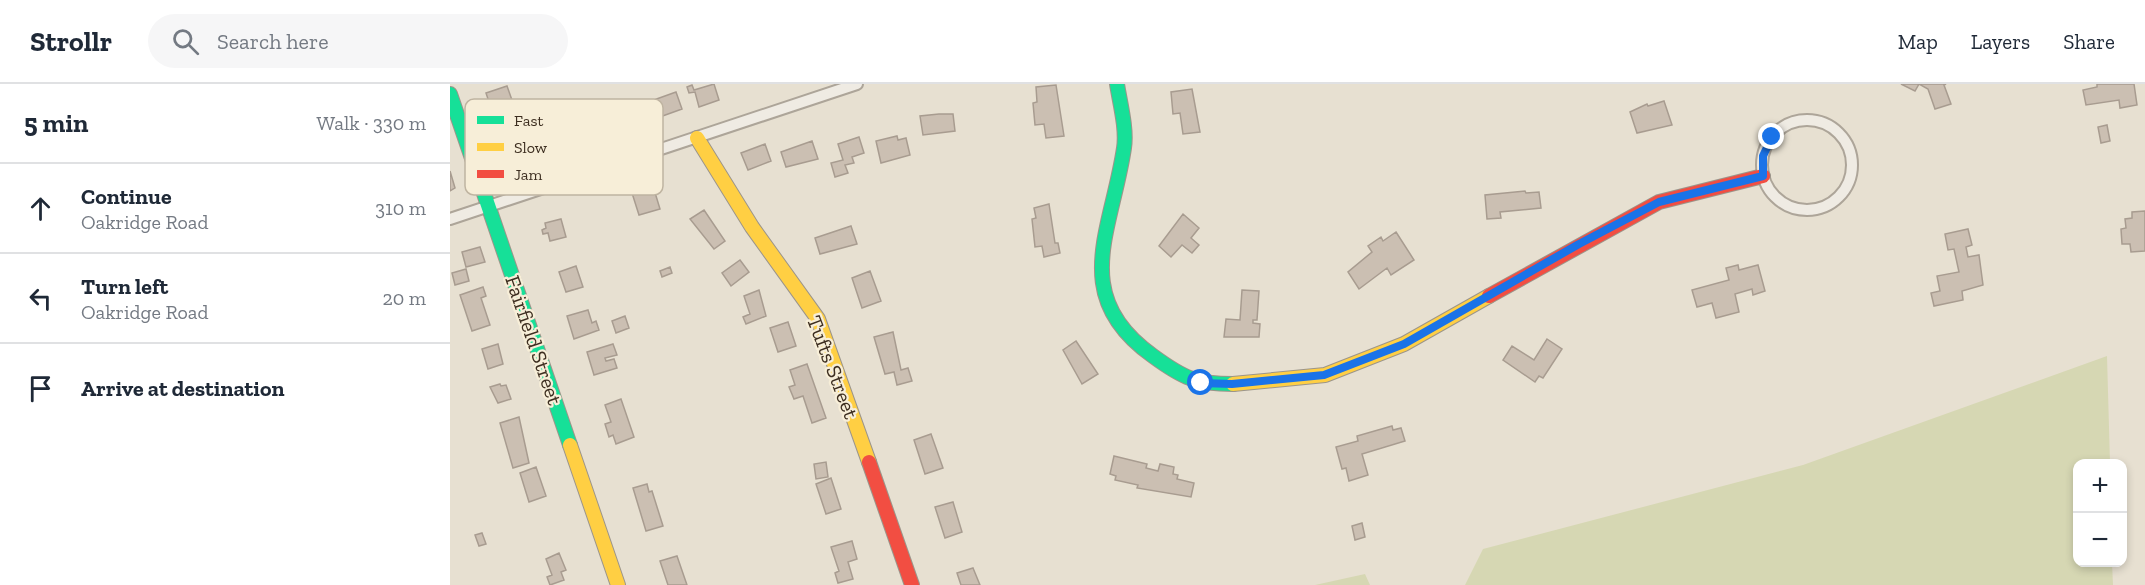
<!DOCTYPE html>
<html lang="en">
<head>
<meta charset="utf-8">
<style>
	:root { --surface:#fff; --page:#f6f6f7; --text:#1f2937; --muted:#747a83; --line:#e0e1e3 }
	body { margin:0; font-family:"Zilla Slab",serif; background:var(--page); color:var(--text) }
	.controls { position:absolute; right:18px; bottom:18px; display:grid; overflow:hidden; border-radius:12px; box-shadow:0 3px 9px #0003 }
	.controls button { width:54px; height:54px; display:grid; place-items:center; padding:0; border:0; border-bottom:2px solid var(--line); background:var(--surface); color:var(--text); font:30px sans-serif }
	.stop { position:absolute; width:18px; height:18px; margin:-14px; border:4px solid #1a73e8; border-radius:50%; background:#fff }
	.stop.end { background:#1a73e8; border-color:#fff; box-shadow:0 2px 6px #0008 }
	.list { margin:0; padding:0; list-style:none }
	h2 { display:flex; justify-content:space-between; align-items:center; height:78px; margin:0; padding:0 24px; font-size:26px }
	h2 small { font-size:20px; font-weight:400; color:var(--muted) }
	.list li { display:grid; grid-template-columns:39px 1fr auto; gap:18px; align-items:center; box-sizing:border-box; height:90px; padding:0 24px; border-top:2px solid var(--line) }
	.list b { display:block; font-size:22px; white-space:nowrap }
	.list p { margin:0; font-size:20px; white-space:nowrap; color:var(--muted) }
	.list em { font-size:20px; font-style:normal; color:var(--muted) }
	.icon { flex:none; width:33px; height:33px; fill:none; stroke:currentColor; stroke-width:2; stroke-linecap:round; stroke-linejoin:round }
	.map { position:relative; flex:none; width:1695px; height:501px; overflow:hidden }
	header { display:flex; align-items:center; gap:36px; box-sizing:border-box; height:84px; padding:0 30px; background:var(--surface); border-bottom:2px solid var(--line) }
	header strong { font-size:28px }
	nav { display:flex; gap:33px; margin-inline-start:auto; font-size:21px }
	.search { width:420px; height:54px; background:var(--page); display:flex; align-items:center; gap:15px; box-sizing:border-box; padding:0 21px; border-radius:33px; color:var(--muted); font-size:22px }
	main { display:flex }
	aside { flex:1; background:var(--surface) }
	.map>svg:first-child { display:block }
	.green { fill:#d6d7b3 }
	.building { fill:#cbbfb2; stroke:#a89c90; stroke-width:1.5 }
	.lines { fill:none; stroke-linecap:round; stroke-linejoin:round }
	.street-casing { stroke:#ada599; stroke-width:14 }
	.fast-casing { stroke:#9c958a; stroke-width:16 }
	.slow-casing { stroke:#9c958a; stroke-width:16 }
	.jam-casing { stroke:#9c958a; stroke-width:16 }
	.street { stroke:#efebe3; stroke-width:10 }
	.fast { stroke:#16e098; stroke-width:14 }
	.slow { stroke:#ffcf43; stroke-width:14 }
	.jam { stroke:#f24e42; stroke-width:14 }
	.route { stroke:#1a73e8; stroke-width:8 }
	.labels { text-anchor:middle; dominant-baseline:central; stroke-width:4.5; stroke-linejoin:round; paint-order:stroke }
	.street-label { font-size:21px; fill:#3d2e20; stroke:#f7eed8 }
	.key { fill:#f7eed8; stroke:#bfb4a1; stroke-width:1.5 }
	.key-label { font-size:16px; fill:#3d2e20 }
</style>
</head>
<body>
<header>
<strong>Strollr</strong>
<div class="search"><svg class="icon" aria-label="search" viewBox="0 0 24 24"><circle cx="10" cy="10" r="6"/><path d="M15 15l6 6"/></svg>Search here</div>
<nav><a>Map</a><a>Layers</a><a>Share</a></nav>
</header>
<main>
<aside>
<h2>5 min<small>Walk · 330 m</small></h2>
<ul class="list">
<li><svg class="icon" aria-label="ahead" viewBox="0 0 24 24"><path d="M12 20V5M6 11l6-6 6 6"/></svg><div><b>Continue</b><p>Oakridge Road</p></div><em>310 m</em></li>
<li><svg class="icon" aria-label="left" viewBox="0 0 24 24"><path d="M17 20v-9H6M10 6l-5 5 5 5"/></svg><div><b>Turn left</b><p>Oakridge Road</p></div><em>20 m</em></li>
<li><svg class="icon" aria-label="arrive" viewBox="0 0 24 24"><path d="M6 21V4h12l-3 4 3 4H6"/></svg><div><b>Arrive at destination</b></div></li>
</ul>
</aside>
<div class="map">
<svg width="1695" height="501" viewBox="0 0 1695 501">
	<rect width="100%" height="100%" fill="#e7e0d1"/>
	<path class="green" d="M1657,272L1660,379L1628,380V478L1662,479L1663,501H1015L1033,465L1353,381Z
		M915,490L920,501H865Z"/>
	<path class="building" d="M264,0L269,16L249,23L245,8L239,9L237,3L242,1L244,6Z
		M1451,0H1469L1465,7Z
		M1469,0H1496L1494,1L1501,20L1485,25L1478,5Z
		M1647,0H1684L1687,21L1670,24L1669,16L1636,21L1633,6L1647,3Z
		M606,1L614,52L596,54L594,40L585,41L583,19L587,18L586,3Z
		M57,2L63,19L38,28L35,20L39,18L36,9Z
		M742,5L750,48L733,50L730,29L723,30L721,8Z
		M226,8L232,25L207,34L201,17Z
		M1214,17L1222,41L1187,49L1180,28L1197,20L1198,22Z
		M489,30H503L505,47L473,51L470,32Z
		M1657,41L1660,57L1651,59L1648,43Z
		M447,52L448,56L456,54L460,71L431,79L426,57Z
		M409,53L414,69L402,73L404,79L395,81L398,89L385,93L381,79L393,76L388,60Z
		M362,57L368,75L336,83L331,68Z
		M315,60L321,77L298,86L291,69Z
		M0,87L5,104L0,107Z
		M203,102L210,125L189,131L182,109Z
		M1075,107L1076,109L1089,108L1091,124L1050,128L1051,134L1037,135L1035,111Z
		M599,120L605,159H608L610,169L594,173L592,162L585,163L582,135L586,134L584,124Z
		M254,126L275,157L264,165L240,135Z
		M1695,127V167L1681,168L1680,160H1672L1671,145L1676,144L1675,135L1682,134V128Z
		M733,130L749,144L741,154L749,161L742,169L732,161L721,173L709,162Z
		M111,135L116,153L100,157L98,149L93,150L92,146L96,144L95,139Z
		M401,142L407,160L370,170L365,154Z
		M1518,145L1522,161L1516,163L1518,173L1529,171L1533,201L1512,207L1513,216L1484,222L1481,209L1490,207L1487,192L1509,188L1504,165L1498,166L1495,150Z
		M946,148L964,176L941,191L937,184L909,205L898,188L922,168L918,162L931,153L933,157Z
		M30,163L35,178L16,183L12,168Z
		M290,176L299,188L281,202L272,189Z
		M1288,181L1289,186L1308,181L1315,207L1303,211L1302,205L1285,210L1289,228L1266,234L1262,219L1247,223L1242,206L1279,196L1276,184Z
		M126,182L133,203L116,208L109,188Z
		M220,183L222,189L212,193L210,187Z
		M16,185L19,197L5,201L2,189Z
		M420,187L431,217L412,224L402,194Z
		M33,203L36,212L31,214L40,241L22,247L10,211Z
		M309,206L316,232L296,240L293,233L300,230L294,212Z
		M792,206L809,207L807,236H803V239L810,240L809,253H774L776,235L790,236Z
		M138,226L142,239L146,237L149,246L124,255L117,232Z
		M175,232L179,244L166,249L162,237Z
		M338,238L346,262L328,268L320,244Z
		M443,248L451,286L458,284L462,297L447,301L444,288L435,290L424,253Z
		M1097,255L1112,265L1093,294L1089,292L1085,298L1053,276L1062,262L1084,276Z
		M626,257L648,290L632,300L613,266Z
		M48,260L53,280L38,285L32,265Z
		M163,260L167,271L155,274L156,277L164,275L167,284L144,291L137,268Z
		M357,280L376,334L362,339L353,312L344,315L339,303L345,301L340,286Z
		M50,300L51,302L56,301L61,315L48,319L40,303Z
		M171,315L184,353L166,360L163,351L159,353L155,340L161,338L155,321Z
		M69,333L79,379L63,384L50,339Z
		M942,342L943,346L951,344L955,357L912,370L918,391L899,397L896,384L892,385L886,363L908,357L907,352Z
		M481,350L493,384L475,390L464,356Z
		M664,372L697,380L696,384L708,387L710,380L724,383L723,390L728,391L727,395L744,399L741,413L687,404L688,401L665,396L666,392L660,390Z
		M376,378L378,393L366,395L364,380Z
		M86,383L96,412L79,418L70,389Z
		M381,394L391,425L376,430L366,400Z
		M197,400L199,408L202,407L213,442L196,447L183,404Z
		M503,418L512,448L495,454L485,423Z
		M912,439L915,453L905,456L902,442Z
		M32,449L36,460L29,462L25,451Z
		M402,457L407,475L398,478L403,495L388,499L385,489L389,487L381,463Z
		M109,469L116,486L111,488L114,496L100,501L97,493L102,491L96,475Z
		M227,472L237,501H218L210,477Z
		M523,484L530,501H511L507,489Z"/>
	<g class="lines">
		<defs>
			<path id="street" d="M1312 81a45 45 0 1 1 90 0a45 45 0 1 1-90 0Z
				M0,135L407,0"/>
			<path id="fast" d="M667,0C670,19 677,45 674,64C662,146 618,212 703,272C733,294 746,300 783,300
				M0,10L120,361"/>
			<path id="slow" d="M247,54L302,143L368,235L419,378
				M783,300L875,291L954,260L1039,212
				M120,361L168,501"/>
			<path id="jam" d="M1039,212L1209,118L1313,92
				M419,378L462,501"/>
		</defs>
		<use href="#street" class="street-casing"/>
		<use href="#fast" class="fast-casing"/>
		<use href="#slow" class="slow-casing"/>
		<use href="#jam" class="jam-casing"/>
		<use href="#street" class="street"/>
		<use href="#fast" class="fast"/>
		<use href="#slow" class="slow"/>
		<use href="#jam" class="jam"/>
	</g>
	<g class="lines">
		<path class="route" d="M751,299L782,300L874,291L954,260L1129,160L1209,118L1313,92V72L1322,53"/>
	</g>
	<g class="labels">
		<g class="street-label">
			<text transform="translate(84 256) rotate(71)">Fairfield Street</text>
			<text transform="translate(383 283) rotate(69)">Tufts Street</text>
		</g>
	</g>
	<rect x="15" y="15" width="198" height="96" rx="9" class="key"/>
	<rect x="27" y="32" width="27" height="8" fill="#16e098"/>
	<rect x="27" y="59" width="27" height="8" fill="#ffcf43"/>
	<rect x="27" y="86" width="27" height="8" fill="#f24e42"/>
	<g class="key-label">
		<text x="64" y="42">Fast</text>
		<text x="64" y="69">Slow</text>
		<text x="64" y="96">Jam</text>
	</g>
</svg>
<div class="controls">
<button>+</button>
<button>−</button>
</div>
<div class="stop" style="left:751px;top:299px"></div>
<div class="stop end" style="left:1322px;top:53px"></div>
</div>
</main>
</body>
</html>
